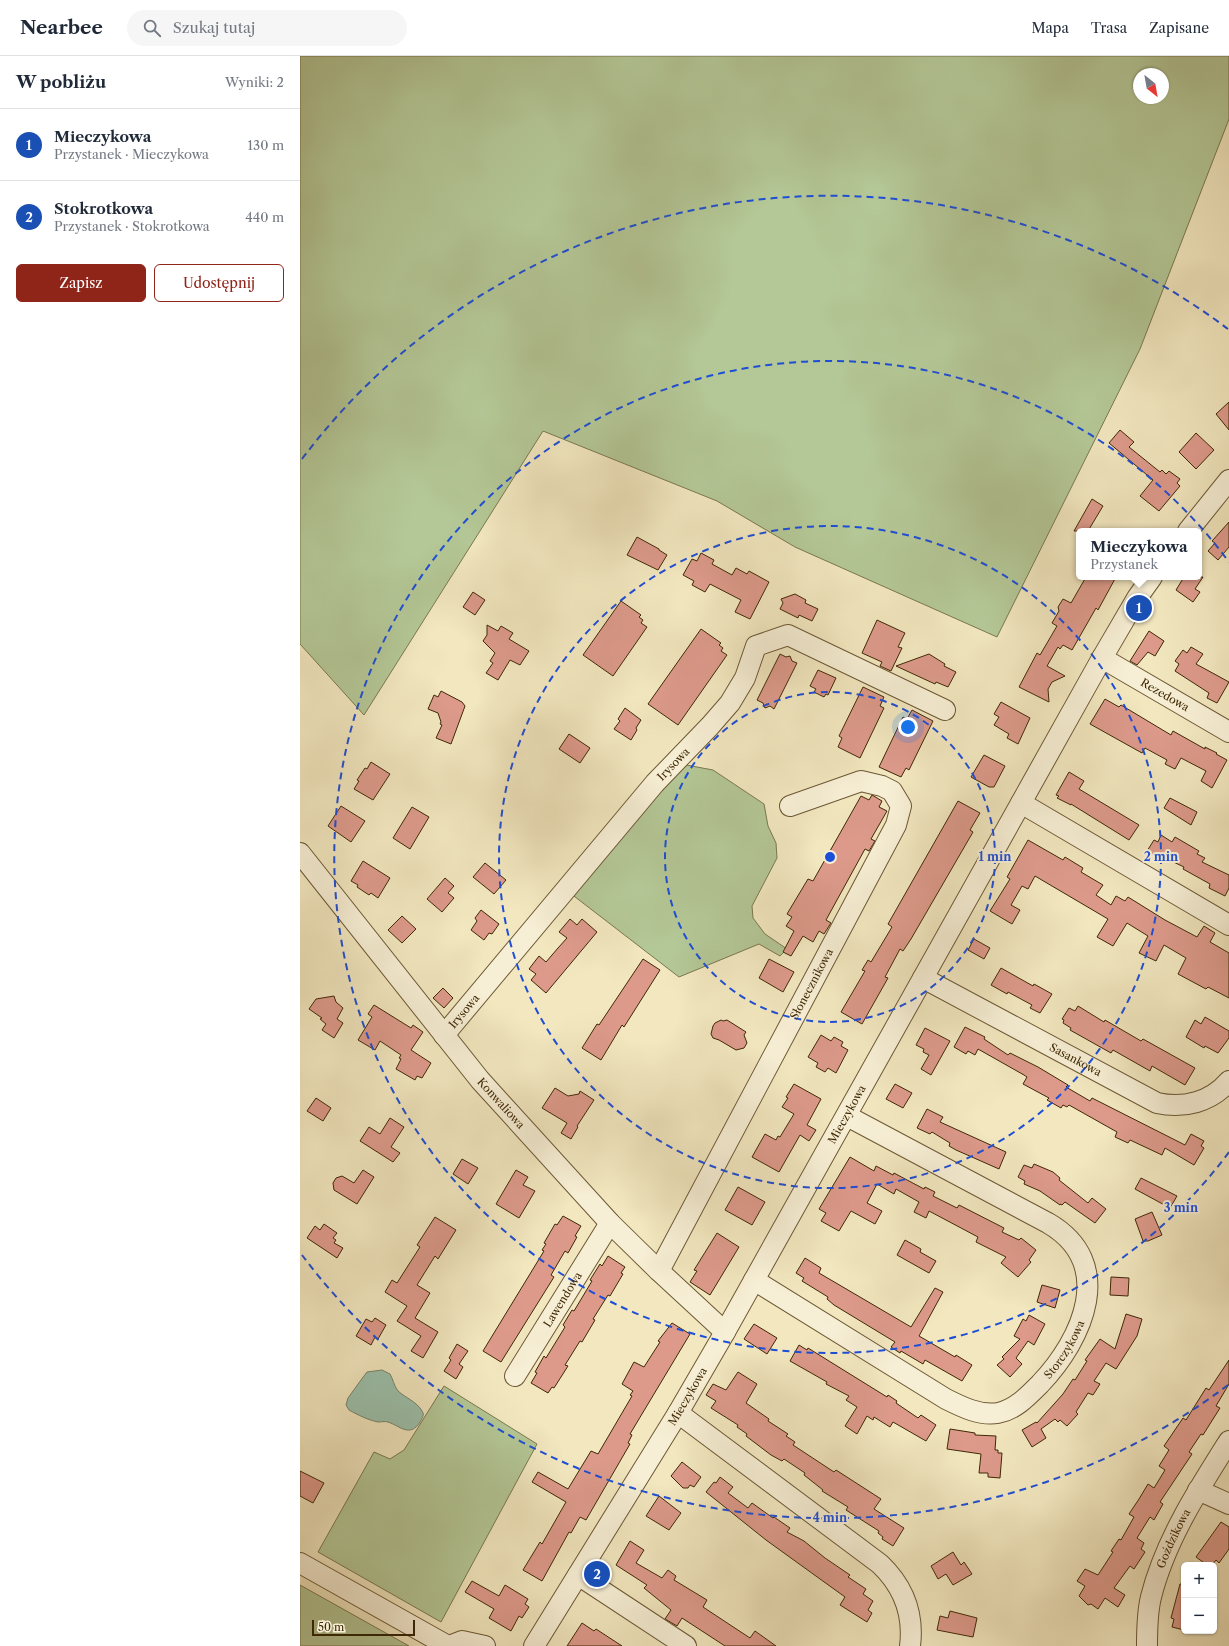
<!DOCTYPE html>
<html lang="pl">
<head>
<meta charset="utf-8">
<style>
	:root { --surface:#fff; --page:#f6f6f7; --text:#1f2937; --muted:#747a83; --line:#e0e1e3; --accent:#8f2418 }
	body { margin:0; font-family:"Libre Caslon Text",serif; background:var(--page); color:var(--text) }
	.controls { position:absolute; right:12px; bottom:12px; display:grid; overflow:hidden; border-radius:6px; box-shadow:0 1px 3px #0004 }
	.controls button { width:36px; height:36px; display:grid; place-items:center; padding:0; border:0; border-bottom:1px solid var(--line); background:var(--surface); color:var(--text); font:20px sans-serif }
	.compass { position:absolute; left:833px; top:12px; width:36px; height:36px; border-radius:50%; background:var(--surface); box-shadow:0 1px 3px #0004; rotate:149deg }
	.scale { position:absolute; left:12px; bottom:10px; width:103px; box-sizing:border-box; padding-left:4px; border:2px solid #3f2805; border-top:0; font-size:11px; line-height:14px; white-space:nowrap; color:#3f2805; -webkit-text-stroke:3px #f7efd5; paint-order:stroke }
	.you { position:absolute; left:608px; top:671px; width:14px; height:14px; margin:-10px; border:3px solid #fff; border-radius:50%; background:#1a73e8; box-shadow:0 0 0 6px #1a73e833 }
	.badge { display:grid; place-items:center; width:26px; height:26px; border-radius:50%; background:var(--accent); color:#fff; font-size:13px; font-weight:700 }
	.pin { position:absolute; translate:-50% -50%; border:2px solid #fff; box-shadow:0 1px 4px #0006 }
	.popup { position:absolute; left:776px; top:472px; width:126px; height:52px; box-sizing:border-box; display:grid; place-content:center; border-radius:6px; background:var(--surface); filter:drop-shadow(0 1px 3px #0005); font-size:13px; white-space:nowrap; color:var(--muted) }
	.popup b { font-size:15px; color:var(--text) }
	.popup::after { content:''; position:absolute; left:50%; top:100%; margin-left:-8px; border:8px solid transparent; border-top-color:var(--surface) }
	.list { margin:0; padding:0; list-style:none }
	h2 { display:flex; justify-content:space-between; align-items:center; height:52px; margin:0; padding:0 16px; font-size:17px }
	h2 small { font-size:13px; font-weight:400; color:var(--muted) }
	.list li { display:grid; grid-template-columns:26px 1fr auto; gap:12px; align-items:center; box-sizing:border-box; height:72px; padding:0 16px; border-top:1px solid var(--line) }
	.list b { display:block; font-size:15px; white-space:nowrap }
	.list p { margin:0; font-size:13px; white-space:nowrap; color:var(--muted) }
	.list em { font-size:13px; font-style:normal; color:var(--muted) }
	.actions { display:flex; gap:8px; padding:12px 16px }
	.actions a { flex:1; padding:9px 0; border:1px solid var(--accent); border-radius:6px; text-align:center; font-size:14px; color:var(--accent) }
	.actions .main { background:var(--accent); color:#fff }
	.icon { flex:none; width:22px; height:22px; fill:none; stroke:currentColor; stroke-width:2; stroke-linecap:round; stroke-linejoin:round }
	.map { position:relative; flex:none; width:929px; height:1590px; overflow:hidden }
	header { display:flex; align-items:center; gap:24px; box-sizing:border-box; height:56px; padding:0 20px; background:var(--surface); border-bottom:1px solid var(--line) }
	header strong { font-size:19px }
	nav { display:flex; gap:22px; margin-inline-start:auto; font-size:14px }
	.search { width:280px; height:36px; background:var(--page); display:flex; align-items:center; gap:10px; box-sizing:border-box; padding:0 14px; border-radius:22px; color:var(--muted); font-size:15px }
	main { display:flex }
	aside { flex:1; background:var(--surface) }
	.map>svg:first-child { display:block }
	.green { fill:#b4c796; stroke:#7a784e; fill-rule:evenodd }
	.water { fill:#9cc1ac; stroke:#778469 }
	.building { fill:#dd9a8b; stroke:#3f2805 }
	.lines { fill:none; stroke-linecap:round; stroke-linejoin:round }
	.minor-casing { stroke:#6c5834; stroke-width:22 }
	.minor { stroke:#f7efd5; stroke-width:20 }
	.ring { fill:none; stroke:#1d4ed8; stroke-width:2; stroke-dasharray:7 5 }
	.labels { text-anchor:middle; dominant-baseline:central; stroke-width:4; stroke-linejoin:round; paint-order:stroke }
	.street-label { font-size:11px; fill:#3f2805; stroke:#f7efd5 }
	.centre { fill:#1d4ed8; stroke:#f7efd5; stroke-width:2 }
	.ring-label { font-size:12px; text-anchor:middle; font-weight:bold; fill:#1d4ed8; stroke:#f7efd5; stroke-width:4; stroke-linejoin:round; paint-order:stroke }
</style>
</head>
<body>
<header>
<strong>Nearbee</strong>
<div class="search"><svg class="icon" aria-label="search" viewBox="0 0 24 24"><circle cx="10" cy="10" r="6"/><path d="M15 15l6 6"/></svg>Szukaj tutaj</div>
<nav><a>Mapa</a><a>Trasa</a><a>Zapisane</a></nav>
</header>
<main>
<aside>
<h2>W pobliżu<small>Wyniki: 2</small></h2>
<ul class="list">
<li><span class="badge" style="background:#1a4fb4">1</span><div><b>Mieczykowa</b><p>Przystanek · Mieczykowa</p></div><em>130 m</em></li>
<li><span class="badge" style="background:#1a4fb4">2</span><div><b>Stokrotkowa</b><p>Przystanek · Stokrotkowa</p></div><em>440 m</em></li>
</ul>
<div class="actions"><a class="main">Zapisz</a><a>Udostępnij</a></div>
</aside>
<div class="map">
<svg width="929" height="1590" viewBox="0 0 929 1590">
	<rect width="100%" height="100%" fill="#f2e7bf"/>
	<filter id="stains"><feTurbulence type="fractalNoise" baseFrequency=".005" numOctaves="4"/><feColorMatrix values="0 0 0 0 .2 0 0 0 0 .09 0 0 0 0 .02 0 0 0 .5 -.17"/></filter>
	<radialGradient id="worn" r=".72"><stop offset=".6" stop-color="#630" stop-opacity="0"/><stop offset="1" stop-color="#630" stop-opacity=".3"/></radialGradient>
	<path class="green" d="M0,0H929V63L840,293L697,581L495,491L417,445L243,375L64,659L0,588ZM839,18H863V42H839Z
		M381,708L413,714L464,748L468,770L476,787L477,802L452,850L453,862L465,878L487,893L480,900L459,888L379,921L270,837Z
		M144,1330L237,1388L141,1566L18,1496L74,1396L90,1403L104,1394Z
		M0,1529L109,1590H0Z"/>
	<path class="water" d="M82,1314L90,1318C93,1323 94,1330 98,1335C106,1342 117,1346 122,1355C125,1359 122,1362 120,1366C110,1382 100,1370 88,1366C85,1365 81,1366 78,1366C68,1364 58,1359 49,1354L46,1349L48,1342L61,1324L67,1316Z"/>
	<path class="building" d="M929,346V374L916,358Z
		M820,374L834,386L829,391L860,416L862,414L866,418L869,415L880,423L877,427L880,430L859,455L840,440L853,424L809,387Z
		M896,377L914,394L896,413L879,396Z
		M792,443L803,450L788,475H774Z
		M929,466V491L918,504L908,495L915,487L912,485Z
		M337,481L359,493V494L367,499L358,514L327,499Z
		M401,497L414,504L412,508L432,519L436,512L447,518L449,515L469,526L450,563L435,556L441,544L410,528L405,536L392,529L394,525L383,519L392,503L397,505Z
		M786,521H816L798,554L796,552L772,594L763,589L760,593L758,591L747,610L765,620L752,626L748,633L749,646L719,631L737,597L740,599L757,570L752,567L759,555L758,551L763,543L771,547Z
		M884,521H903L895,533L900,536L893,546L876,534Z
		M173,536L185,544L175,559L163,551Z
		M495,538L506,544L505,547L518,553L512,565L499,559L498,562L480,553L483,547L481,543Z
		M321,545L341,559L339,561L343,564L341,567L347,571L313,620L283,599Z
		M577,564L605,577L598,591L602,592L591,615L580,610L582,606L562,597Z
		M187,569L198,575L201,570L213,577L209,583L229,595L220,609L210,604L198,624L186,617L193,607L190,605L195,597L183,585L187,579Z
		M401,573L421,587L419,589L423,592L421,595L427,599L378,669L348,648Z
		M849,575L864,585L855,600L848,596L837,609L830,605Z
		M891,591L903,598L896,608L929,626L917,647L907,642L909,637L875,615L879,608L875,605L883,594L887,597Z
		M480,598L486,601L490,600L492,605L497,607L474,653L470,650L465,652L463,647L457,644Z
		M629,598L645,608L644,610L656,616L648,631L636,626L635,628L596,610Z
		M518,614L536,622L528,639L526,638L524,641L514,636L516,633L510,630Z
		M563,631L584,641L580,650L584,652L560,702L538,691L542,682L539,680Z
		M141,635L162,646L165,650L151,688L136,682L142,669L140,668L141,666L138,657L128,653L134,639L138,641Z
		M805,643L819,651L821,649L871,679L873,675L905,693V691L917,697L916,698L927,704L912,732L901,725L906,715L881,702L875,713L865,708L867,704L845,692L842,697L790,668Z
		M701,646L730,662L718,688L707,682L709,678L694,669L699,661L694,658Z
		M325,652L341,664L336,672L337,674L331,684L314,673L320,665L318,663Z
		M612,654L633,665L609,714L606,712L601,721L579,711L603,661L607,663Z
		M269,678L290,692L280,707L259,693Z
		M684,699L705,710L694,731H689L671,721Z
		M71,706L90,718L73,744L54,733L59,725L57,724L65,712L67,713Z
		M769,716L784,725L779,733L839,769L829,784L771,748V749L757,742L759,740L756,739Z
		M572,739L582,745L579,751L587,755L571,783L575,785L569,795L565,793L526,864L531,867L524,878L519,875L513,886L503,880L491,900L483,896L494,875L486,870L492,861L487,858L508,823L513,825L561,740L569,744Z
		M870,742L897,756L891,769L864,752Z
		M658,745L680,757L670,774L673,776L611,883L603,895L600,893L592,908L585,921L588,922L562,968L541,956L565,915L562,914L568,904L571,906L592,871L588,868Z
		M41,750L65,765L51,786L28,770Z
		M112,751L129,761L110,793L93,782Z
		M861,779L872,786L875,781L899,795L897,798L905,802L902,806L929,819V832L925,840L909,832L910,828L883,813L884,811L865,802L862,806L853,800L854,799L847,795L854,784L858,786Z
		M728,784L763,804L765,801L783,812L781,816L803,829L796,839L811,849L816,840L825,845L828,841L865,864L897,881L904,870L915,877L910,886L929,897V942L908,931L906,933L878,918L886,902L864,889L856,905L839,897L848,880L827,867L813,890L797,881L808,863L735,820L728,833L722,830L711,849L720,854L712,868L690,855L710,823L707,821Z
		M63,805L90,822L78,842L71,837L69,839L57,831L58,829L51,825Z
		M185,807L206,824L194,838L173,821Z
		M145,822L154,830L148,837L154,842L142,856L127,843Z
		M181,854L199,868L192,878L189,877L184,884L171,874L177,865L175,862Z
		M102,860L116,873L102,887L88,874Z
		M270,863L277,869L282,863L297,876L246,937L231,924L236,918L229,913L239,900L246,906L258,892L267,882L259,876Z
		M674,883L690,892L684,903L668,894Z
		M343,903L360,914L324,971L322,969L301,1004L282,992L297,968L299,969Z
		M469,903L494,916L483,936L459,922Z
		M701,912L733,930L734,928L752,938L740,957L730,952L732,949L708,936L707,938L691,929Z
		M143,932L153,942L144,952L133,942Z
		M34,940L36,946L43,952L37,963L43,967L34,982L22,974L26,968L20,963L22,962L9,953L16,943Z
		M74,949L111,972L113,969L123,976L111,994L131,1007L122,1022L117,1020L115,1024L96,1013L101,1003L99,1002L101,999L80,985L75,994L58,984L72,961L68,958Z
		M778,950L804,966L805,964L841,985L843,983L895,1012L885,1029L852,1010L850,1015L813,994L811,997L770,974L771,972L763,967L764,964L762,963L769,952L775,955Z
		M905,961L929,975V982L918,997L905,990L904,992L886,981L895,964L901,968Z
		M421,964L423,965L427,964L446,976L444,979L447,987L444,992L436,994L419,984L413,982L411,978L413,970L415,967Z
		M665,971L685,981L684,983L708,999L710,997L738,1011L768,1029L766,1031L790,1045L792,1042L885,1089L891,1078L904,1085L901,1090L904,1092L894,1109L865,1092L862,1099L830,1084L828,1087L815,1081L817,1076L769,1049L767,1051L763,1049L761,1052L747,1044L749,1042L723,1028L727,1021L724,1019L678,993L675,999L668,995L666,998L654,991Z
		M625,972L650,985L631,1019L621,1013L629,999L623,996L624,993L616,989Z
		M521,979L531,985L534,981L543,986L541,990L548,994L536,1017L528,1012L525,1016L516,1011L518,1007L508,1001Z
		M494,1028L521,1043L507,1069L516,1074L509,1085L500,1079L479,1116L452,1101L465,1078L476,1084L478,1080L480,1081L494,1058L482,1051L488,1042L486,1041Z
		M595,1028L612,1037L603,1052L586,1043Z
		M255,1032L268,1040L279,1038L280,1035L294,1044L277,1070L278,1071L271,1083L261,1077L267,1067L242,1052Z
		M16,1042L31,1052L23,1065L7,1055Z
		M627,1053L643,1061L640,1066L706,1096L699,1113L656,1094L649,1090L650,1087L632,1076L630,1078L617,1072Z
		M90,1062L104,1071L91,1091L100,1097L93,1106L60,1085L69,1071L80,1078Z
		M550,1101L574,1115L576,1110L593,1119L594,1117L624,1133L625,1131L635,1136L633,1140L657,1152L659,1149L704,1172L702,1176L719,1184L721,1182L736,1194L729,1204L731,1206L718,1221L701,1207L706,1201L676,1186L678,1181L629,1155L626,1162L614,1156L619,1146L596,1133L594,1138L577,1128L567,1147L582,1155L575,1168L551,1155L539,1175L521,1165L526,1157L519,1153Z
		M162,1103L178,1112L168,1128L153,1118Z
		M734,1108L753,1116L760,1122L759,1124L788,1147L792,1142L806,1153L795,1167L765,1146L762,1149L760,1148V1149L740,1135L724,1128L725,1125L718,1121L724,1109L732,1112Z
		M63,1114L74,1121L57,1148L34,1134L33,1127L36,1122L42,1120L54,1127Z
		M216,1114L228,1121L223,1129L235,1135L219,1162L196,1148Z
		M841,1122L877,1140L870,1152L835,1133Z
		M438,1131L465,1146L452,1169L425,1154Z
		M852,1156L862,1179L848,1185H843L835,1163Z
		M263,1160L281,1170L275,1180L277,1181L268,1197L265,1195L251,1219L254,1221L201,1306L183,1295L244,1195L242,1194L246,1188L244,1187L255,1168L257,1169Z
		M135,1161L156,1174L138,1203L135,1200L117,1229L130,1237L115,1262L138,1276L123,1302L111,1295L121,1280L97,1265L107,1250L85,1236L92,1224L97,1227L120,1191L117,1189Z
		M24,1168L37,1177L33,1182L36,1184L34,1187L43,1192L37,1202L7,1182L15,1170L20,1174Z
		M417,1177L439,1191L410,1239L390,1226L397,1215L394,1214Z
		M605,1184L621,1193L620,1196L636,1205L629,1217L597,1199Z
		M308,1200L325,1211L321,1217L323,1218L310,1240L308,1239L293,1263L295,1264L282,1286L280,1285L265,1309L268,1310L254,1332L252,1331L248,1337L231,1327L237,1317L235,1316L244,1300L246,1302L265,1271L263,1269L272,1254L274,1255L292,1225L290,1224L300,1208L302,1210Z
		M505,1202L521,1212L519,1217L611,1271L635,1232L643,1236L619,1280L655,1301L656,1299L672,1309L662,1325L625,1304L623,1308L601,1295L600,1297L591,1291L595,1286L534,1249L527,1243L528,1241L502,1225L504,1222L496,1217Z
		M811,1221L829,1222L828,1240L810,1239Z
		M742,1229L760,1234L755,1252L737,1246Z
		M826,1258L842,1263L837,1280L816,1313L806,1307L794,1325L800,1328L793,1339L788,1337L776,1356L778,1358L767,1370L760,1364L758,1366L755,1363L741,1373L746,1382L732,1391L722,1374L736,1366L737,1367L763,1338L773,1323L775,1324L787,1305L785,1304L800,1283L815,1293Z
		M729,1259L745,1268L734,1289L728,1285L716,1302L722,1308L710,1321L697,1309L704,1303L702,1301L720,1283L714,1280L723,1263L726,1265Z
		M75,1262L86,1269L78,1283L75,1281L71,1289L56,1280L66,1263L72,1266Z
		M372,1267L390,1278L330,1378L332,1379L328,1387L330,1388L286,1464L280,1461L271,1477L269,1476L242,1525L223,1514L240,1486L242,1488L266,1446L232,1426L238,1416L268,1433L291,1395L298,1398L332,1340L330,1339L333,1335L322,1328L334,1306L344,1311L360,1286L358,1285Z
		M454,1268L477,1282L467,1298L444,1283Z
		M157,1288L168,1295L159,1308L163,1311L156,1323L144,1315L151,1304L149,1302Z
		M499,1289L507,1294L508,1292L587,1341L588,1339L597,1345L596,1347L618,1362L621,1359L636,1369L626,1385L593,1366L590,1371L574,1361L573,1364L567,1360L557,1378L545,1370L557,1351L546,1344L549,1340L526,1328L527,1326L490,1305Z
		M929,1304V1328L916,1350L920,1352L903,1379L901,1378L889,1396L892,1398L860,1446L863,1448L854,1464L850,1461L837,1482L844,1487L841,1493L845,1496L834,1513L830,1510L814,1532L825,1539L818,1551L805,1542L798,1553L791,1548L788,1549L779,1540L785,1530L777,1525L785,1513L798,1519L813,1496L811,1495L819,1483L821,1484L834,1461L829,1458L839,1443L848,1428L854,1432L865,1414L859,1410L869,1394L864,1390L883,1362L886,1364L906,1332L909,1334Z
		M438,1316L457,1328L446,1347L469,1363L468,1365L488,1378L486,1380L495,1386L493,1389L534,1416L536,1414L581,1443L574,1453L604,1472L593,1490L582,1483L583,1481L578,1477L579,1475L546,1454L548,1451L522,1435L523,1434L504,1419L505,1417L484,1403L482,1405L471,1399L446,1380L447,1378L437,1371L438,1369L411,1352L416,1345L406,1339L413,1328L426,1334Z
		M650,1373L675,1377V1379L696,1380L695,1394H698V1397H702L700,1422L688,1421V1417H679L681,1398L647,1393Z
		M382,1406L401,1421L394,1431L390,1429L388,1432H383L371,1420Z
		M0,1415L24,1427L13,1447L0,1440Z
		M420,1421L433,1431L428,1437L448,1452L452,1447L473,1462L474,1461L490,1472L487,1476L504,1485L525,1502L550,1519L548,1521L566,1533L563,1538L573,1545L568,1554L572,1557L567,1566L540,1549L545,1541L466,1484L406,1436L414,1426L416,1427Z
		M359,1440L381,1457L369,1474L346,1460Z
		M921,1466L929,1471V1493L919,1507L916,1504L912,1509H907L896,1501Z
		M330,1485L344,1494L336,1507L362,1522L368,1514L376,1520L374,1524L407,1544L403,1551L450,1582L455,1575L476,1590H425L382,1562L377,1570L365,1563L371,1554L344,1532L347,1529L316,1509Z
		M653,1496L661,1509L664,1506L672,1518L653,1529L646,1518L638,1523L631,1510Z
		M172,1525L199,1540L205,1529L228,1543L225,1548L229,1551L222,1562L219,1560L211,1575L189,1562L194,1553L165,1536Z
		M880,1528H884V1574L872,1571L874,1563L871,1562Z
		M650,1555L677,1562L673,1581L637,1574L640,1560L648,1562Z
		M282,1567L294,1575L296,1573L322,1590H267Z"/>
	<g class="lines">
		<defs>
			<g id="minor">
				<path d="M888,475L929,424"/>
				<path id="s1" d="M802,602L929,676"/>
				<path d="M721,747L929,869"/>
				<path id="s2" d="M0,797L180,1024L310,1167L359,1215L425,1276"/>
				<path id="s3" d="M623,922L857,1047C884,1053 911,1046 929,1025"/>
				<path id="s4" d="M144,979L355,727L410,670L430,647L445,622L456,590L488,579L645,654"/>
				<path id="s5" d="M359,1215L596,769L601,750L592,735L582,730L561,725L490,750"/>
				<path id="s6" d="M454,1224L646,1343C662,1351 680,1360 698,1357C715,1354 728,1340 740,1328C783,1283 817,1207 748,1167L547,1060"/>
				<path id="s7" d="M215,1320L310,1167"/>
				<path d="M378,1357L580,1508C603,1530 614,1558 610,1590"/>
				<path d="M898,1434L929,1448"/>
				<path d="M0,1507L148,1590"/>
				<path d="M278,1519L386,1590"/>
				<path d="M149,1590L162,1585L185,1590"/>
				<path id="s8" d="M234,1590L378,1357L425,1276L802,602L837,542L852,521"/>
				<path id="s9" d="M847,1590C847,1574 847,1557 851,1541C865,1485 898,1434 929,1385"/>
			</g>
		</defs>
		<use href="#minor" class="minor-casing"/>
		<use href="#minor" class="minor"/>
	</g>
	<g class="ring">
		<circle cx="530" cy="801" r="165"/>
		<circle cx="530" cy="801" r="331"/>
		<path d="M929 1096A496 496 0 1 1 929 506"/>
		<path d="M928 1329A661 661 0 0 1 2 1199M2 403A661 661 0 0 1 928 273"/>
	</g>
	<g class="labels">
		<g class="street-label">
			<text stroke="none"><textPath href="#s1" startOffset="73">Rezedowa</textPath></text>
			<text stroke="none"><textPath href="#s4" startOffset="355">Irysowa</textPath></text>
			<text stroke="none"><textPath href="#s5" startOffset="325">Słonecznikowa</textPath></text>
			<text stroke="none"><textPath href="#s4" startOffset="31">Irysowa</textPath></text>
			<text stroke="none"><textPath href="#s3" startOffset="173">Sasankowa</textPath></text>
			<text stroke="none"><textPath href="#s2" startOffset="321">Konwaliowa</textPath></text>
			<text stroke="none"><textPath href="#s8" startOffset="617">Mieczykowa</textPath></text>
			<text stroke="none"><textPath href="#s7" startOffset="90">Lawendowa</textPath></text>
			<text stroke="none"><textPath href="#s6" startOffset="375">Storczykowa</textPath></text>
			<text stroke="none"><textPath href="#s8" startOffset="293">Mieczykowa</textPath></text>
			<text stroke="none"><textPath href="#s9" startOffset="112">Goździkowa</textPath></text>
		</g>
	</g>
	<circle cx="530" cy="801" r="6" class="centre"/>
	<g class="ring-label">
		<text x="695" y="805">1 min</text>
		<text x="861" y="805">2 min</text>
		<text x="881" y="1156">3 min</text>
		<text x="530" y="1466">4 min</text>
	</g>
	<rect width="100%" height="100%" filter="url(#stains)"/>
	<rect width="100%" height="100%" fill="url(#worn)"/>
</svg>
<div class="controls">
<button>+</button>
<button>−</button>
</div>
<svg class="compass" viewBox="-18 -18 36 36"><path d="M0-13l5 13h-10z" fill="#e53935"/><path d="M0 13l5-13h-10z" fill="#747a83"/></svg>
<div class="scale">50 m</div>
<div class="you"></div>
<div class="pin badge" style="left:839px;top:552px;background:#1a4fb4">1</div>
<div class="popup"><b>Mieczykowa</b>Przystanek</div>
<div class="pin badge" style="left:297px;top:1518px;background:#1a4fb4">2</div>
</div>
</main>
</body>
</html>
